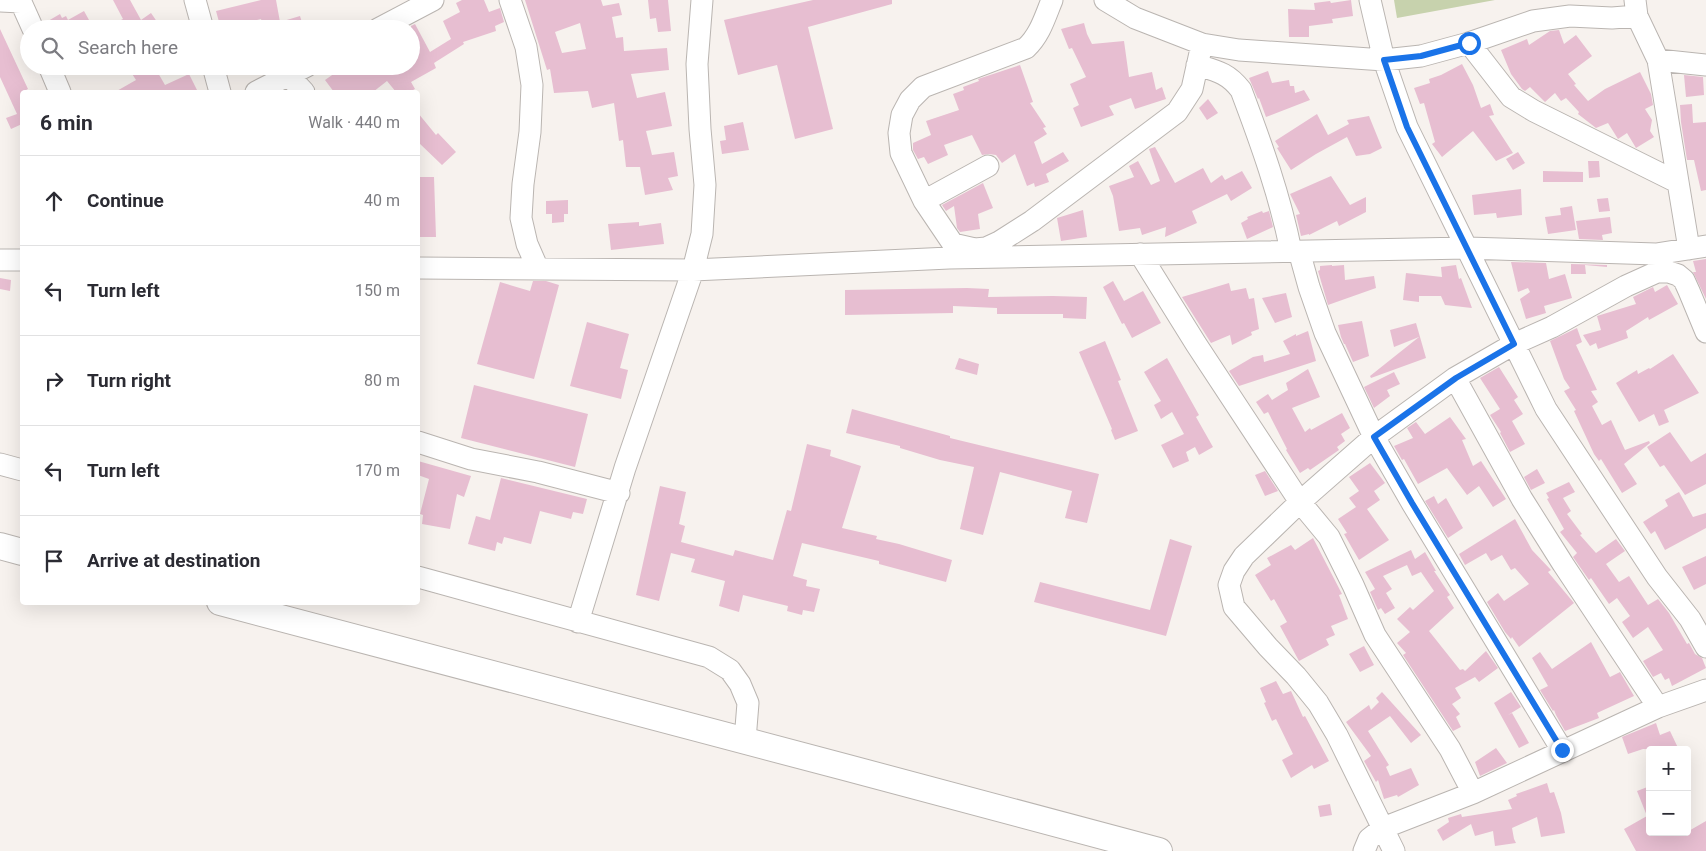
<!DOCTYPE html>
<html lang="en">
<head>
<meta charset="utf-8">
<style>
	:root { --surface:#fff; --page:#f7f7f7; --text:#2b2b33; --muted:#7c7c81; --line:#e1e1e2 }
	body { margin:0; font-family:Roboto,sans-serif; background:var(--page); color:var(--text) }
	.controls { position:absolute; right:15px; bottom:15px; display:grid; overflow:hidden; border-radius:5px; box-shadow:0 5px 20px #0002 }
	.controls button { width:45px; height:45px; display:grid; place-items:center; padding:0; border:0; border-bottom:1px solid var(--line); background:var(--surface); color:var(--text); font:25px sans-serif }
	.stop { position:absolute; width:15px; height:15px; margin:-11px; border:4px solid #1a73e8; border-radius:50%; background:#fff }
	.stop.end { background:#1a73e8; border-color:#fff; box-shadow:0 1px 5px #0008 }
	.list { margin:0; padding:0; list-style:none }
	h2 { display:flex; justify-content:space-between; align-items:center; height:65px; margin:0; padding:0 20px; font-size:21px }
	h2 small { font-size:16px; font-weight:400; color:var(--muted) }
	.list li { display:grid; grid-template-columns:32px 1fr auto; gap:15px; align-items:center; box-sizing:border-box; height:90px; padding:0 20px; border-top:1px solid var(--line) }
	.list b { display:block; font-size:19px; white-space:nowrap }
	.list em { font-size:16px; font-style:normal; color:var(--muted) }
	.icon { flex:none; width:28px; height:28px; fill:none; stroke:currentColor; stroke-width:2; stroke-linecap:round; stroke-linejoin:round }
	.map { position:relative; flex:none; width:1706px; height:851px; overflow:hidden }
	.search { position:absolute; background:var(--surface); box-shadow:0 5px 20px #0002; left:20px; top:20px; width:400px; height:55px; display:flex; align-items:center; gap:12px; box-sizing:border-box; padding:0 18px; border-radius:28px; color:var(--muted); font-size:19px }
	.panel { position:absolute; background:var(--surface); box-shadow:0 5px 20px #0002; left:20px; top:90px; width:400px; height:515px; border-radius:5px }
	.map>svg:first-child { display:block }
	.green { fill:#c7d2ad }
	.building { fill:#e7bed1; fill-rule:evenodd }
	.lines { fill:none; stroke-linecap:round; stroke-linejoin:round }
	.minor-casing { stroke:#bab5b1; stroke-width:23 }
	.major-casing { stroke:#bab5b1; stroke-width:28 }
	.minor { stroke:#fff; stroke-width:21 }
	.major { stroke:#fff; stroke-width:26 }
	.route { stroke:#1a73e8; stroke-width:6 }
</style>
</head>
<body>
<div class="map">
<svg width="1706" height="851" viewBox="0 0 1706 851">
	<rect width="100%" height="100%" fill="#f7f2ee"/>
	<path class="green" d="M1394,0H1495L1397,18Z"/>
	<path class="building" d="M113,0H130L141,20L151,13L162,29H124L119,21L123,19Z
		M261,0H276L280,22L300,16L304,29H264L261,19L221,29L216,11Z
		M462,0H484L489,12L500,8L504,22L495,26L496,31L463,42L464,44L434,63L436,68L411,82L415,89L409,92H396L387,81L373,92H334L325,80L345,66H411V26L415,24L430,52L451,39L443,21L460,12L456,3Z
		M525,0H601L603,6L619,3L622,15L612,17L616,38L623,37L624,51L667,48L669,70L631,74L637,98L665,92L672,126L646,131L652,155L674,152L678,176L668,178L673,190L645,195L640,167H626L623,140L619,141L614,103L592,108L588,91L554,93L550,69L547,70ZM580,23L586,49L562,53L555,32Z
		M648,0H668L671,31L658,32L656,18L650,19Z
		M813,0H892V4L808,27L833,129L795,139L777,65L738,75L724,20Z
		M1351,0L1353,16L1332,19L1333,23L1309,26V37H1289L1288,9L1315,10L1314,3L1330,1L1331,3Z
		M84,11L94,29H45V27L50,24L48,21L60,14L62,18L66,16L68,20Z
		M1084,23L1087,34L1092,44L1124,41L1129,77L1152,72L1156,90L1162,87L1166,99L1135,109L1131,98L1109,106L1114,115L1081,127L1073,108L1079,105L1070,84L1086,77L1072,48L1069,49L1061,29Z
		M0,29L28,89L22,92V126V124L11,129L6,118L17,114L0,77Z
		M1559,30L1564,44L1576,35L1592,56L1568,74L1576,84L1574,85L1588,101L1605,89L1640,72L1651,94L1653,105L1645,109L1652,120L1650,131L1654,137L1636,148L1627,133L1618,139L1608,123L1596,128L1578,114L1579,112L1566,98L1561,101L1555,93L1545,102L1530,87L1525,91L1522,89L1511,74L1501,50L1527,39L1529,45L1550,31Z
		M1462,64L1473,85L1481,108L1490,104L1494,115L1489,116L1513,153L1496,161L1473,131L1442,157L1432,144L1435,142L1424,103L1420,104L1414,88L1430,83L1429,79L1441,75Z
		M1020,65L1033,102L1030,103L1046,127L1043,128L1047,134L1034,142L1042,164L1063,152L1069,161L1046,174L1049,182L1035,187L1034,183L1027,186L1015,154L1002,163L996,155L989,154L982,155L972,135L944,145L948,155L928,164L924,157L918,159L913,150V143L931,135L926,121L959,110L953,94L964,90L963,87L979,81L978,79Z
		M127,66H154L165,85L189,74L198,92H115L136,80Z
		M1268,71L1272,83L1289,80L1290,86H1294L1295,93L1304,90L1310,100L1266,117L1259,98L1258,99L1249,78Z
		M1684,75L1703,77L1704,95L1686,97Z
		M1208,99L1218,113L1207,120L1199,108Z
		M1692,104L1693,123L1706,122V190L1701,191L1694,160H1687L1681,122L1680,105Z
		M418,113L436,135L438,133L456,152L442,165L418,142Z
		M1317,114L1328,135L1349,124L1347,120L1369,116L1382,148L1370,154L1356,156L1347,137L1316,154L1291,170L1277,148L1279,147L1275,141Z
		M743,122L749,150L722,154L720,141L726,140L724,126Z
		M1155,147L1175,183L1203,168L1211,183L1222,175L1225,180L1242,171L1252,188L1231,201L1227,194L1192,211L1197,223L1165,237L1166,227L1142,235L1140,228L1119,231L1113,196L1109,186L1134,177L1129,166L1138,161L1151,185L1160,181L1149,149Z
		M1518,152L1525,163L1513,170L1506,159Z
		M1588,161H1599L1600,177L1589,178Z
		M1543,171L1583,172V182H1543Z
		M1331,176L1350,205L1366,197V212L1339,226L1337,221L1309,235V234L1301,236L1296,215L1300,214L1290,194Z
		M418,177H434L436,237H418Z
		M983,183L993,208L978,214L980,229L960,232L957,228L954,206L946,211L942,205Z
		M1521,189L1522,215L1497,218L1496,213L1474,215L1472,195Z
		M1608,198L1610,211L1599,212L1597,199Z
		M568,200V214H564V222L552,223V214H546V201Z
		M1572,206L1576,230L1548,234L1545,217L1561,215L1560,208Z
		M1083,210L1087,237L1061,241L1057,218Z
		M1262,211L1263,213L1269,211L1273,227L1247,239L1241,223L1248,219L1247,217Z
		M1610,217L1612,233L1602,235L1603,240L1579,239L1576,221Z
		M639,222V226L661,223L664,244L611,250L608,224Z
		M1706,259V299L1693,272H1696L1693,261Z
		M1511,262L1546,263L1549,279L1565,274L1572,298L1544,306L1546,313L1526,319L1520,299L1530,292L1528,288L1518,292Z
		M1571,264L1607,265V267L1585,265L1586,274H1571Z
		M1332,265V266L1344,265L1345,280L1374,276L1376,288L1328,305L1318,271L1320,270V266Z
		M1456,265L1459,279L1461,278L1472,308L1445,305L1441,296H1419V302L1403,300L1406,273L1442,277L1441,267Z
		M0,278L11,280L10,291L0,289Z
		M533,281H546L559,285L534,379L477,364L500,282L530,291Z
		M1113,281L1124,301L1143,291L1161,323L1132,338L1124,323L1122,324L1103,287Z
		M1229,283L1231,291L1246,288L1249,299L1254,298L1259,329L1251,332L1252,335L1232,345L1230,335L1211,343L1182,297Z
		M1667,285L1678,304L1649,320L1648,317L1626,331L1628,338L1598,349L1596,343L1590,346L1583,335L1601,330L1597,316L1636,304L1633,297L1653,287L1655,292Z
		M967,288L989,289L988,297L1053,296L1087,297L1086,319L1063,318V314H997V308L953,306V313L845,315V290Z
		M1286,293L1292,317L1275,323L1262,298Z
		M1362,321L1369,356L1353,362L1345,344H1344L1341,337L1338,325Z
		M587,322L629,334L620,368L628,370L621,399L570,386Z
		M1416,323L1426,358L1371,378L1370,376L1419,337L1394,347L1390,330Z
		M1577,328L1582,342L1576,345L1597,390L1591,391L1598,402L1592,406L1602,425L1611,420L1625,450L1649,441L1650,443L1624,464L1637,484L1622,493L1601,459L1599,461L1594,454L1574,411L1576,410L1564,391L1570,388L1564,379L1550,341Z
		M1308,331L1316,361L1239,386L1229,371L1253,357L1263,355L1264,362L1290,354L1283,341L1296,334V336Z
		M1105,341L1121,380L1118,381L1138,431L1115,440L1111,430L1112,429L1079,352Z
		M1673,354L1699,393L1664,410L1669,422L1659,426L1654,414L1639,422L1616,383L1637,370L1638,374L1649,368L1650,369Z
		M959,358L979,364L977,375L955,369Z
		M1167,358L1199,415L1196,417L1213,447L1199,455L1195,447L1186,452L1189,461L1173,468L1161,445L1184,434L1172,412L1161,419L1154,405L1161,401L1144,372Z
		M1499,367L1518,397L1514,400L1523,414L1512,421L1525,444L1510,452L1500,433L1501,432L1490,415L1500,409L1480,378Z
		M1308,369L1320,397L1292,408L1305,432L1310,428L1311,430L1342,413L1350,428L1341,434L1345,441L1337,447L1339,450L1310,470L1308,468L1300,473L1286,450L1287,449L1268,412L1264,414L1256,402L1268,394L1272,400L1288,390L1286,383Z
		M1394,372L1400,384L1387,390L1390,396L1374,408L1364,387Z
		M474,385L588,414L575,467L461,438Z
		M852,409L950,436V438L1099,474L1087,523L1065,518L1072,491L1000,472L983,535L960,529L974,467L940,460L900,448V446L846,433Z
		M1450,417L1466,439L1462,440L1473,466L1481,461L1506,499L1493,507L1479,486L1467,495L1447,468L1418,484L1404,459L1402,460L1394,446L1413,438L1407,428L1416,422L1425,434Z
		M1670,432L1691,462L1706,453V484L1685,495L1664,465L1660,467L1647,447Z
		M807,444L831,450L830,456L861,466L842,528L877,536L876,539L899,544L952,560L946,582L879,564V561L802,543L793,576L807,580L806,586L820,589L814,612L803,610L802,615L787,611L788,606L743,595L739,612L719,606L725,581L691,572L695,559L671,553L659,601L636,595L660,486L686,492L679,524L685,526L681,542L733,556L735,550L773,560L787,510L791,511Z
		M418,461L471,476L464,497L457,494L450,529L422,524L423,515L420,514L429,479L418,475Z
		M1370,463L1385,483L1374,491L1380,500L1367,509L1389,540L1359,560L1344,534L1347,533L1338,519L1356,507L1349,498L1359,491L1349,477Z
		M1537,469L1545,483L1531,490L1524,477Z
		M1265,471L1278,491L1265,496L1255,475Z
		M501,478L587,499L583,514L573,512L571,519L540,511L531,544L504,537L502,544L497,542L495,551L468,544L476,516L490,520Z
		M1569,482L1575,492L1563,498L1571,511L1567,514L1582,534L1580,535L1596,553L1616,539L1625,551L1606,564L1619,582L1629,576L1648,605L1658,599L1669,613L1687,644L1689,643L1695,654L1702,658L1706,668L1672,686L1669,678L1665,680L1661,673L1653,677L1643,661L1663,650L1648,627L1633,638L1622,622L1630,616L1617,598L1609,604L1591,578L1589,580L1573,557L1577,553L1560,532L1564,529L1547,499L1549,498L1546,493Z
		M1679,492L1693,517L1706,513V528L1665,550L1655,531L1651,534L1643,522L1668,506L1665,500Z
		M1434,496L1438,504L1446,498L1463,528L1448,538L1425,501Z
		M1515,519L1532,550L1551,570L1548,572L1574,603L1519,647L1512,637L1511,639L1505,632L1487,602L1498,593L1504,601L1529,584L1515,568L1511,570L1502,555L1491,561L1486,553L1465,565L1459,554Z
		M1313,538L1342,594L1339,595L1348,619L1331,626L1335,635L1326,639L1329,645L1299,661L1280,626L1287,622L1274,599L1271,601L1255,575L1271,565L1267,558L1291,545L1295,550Z
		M1170,539L1192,546L1166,636L1034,602L1040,582L1150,610Z
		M1411,550L1415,559L1425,552L1436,571H1434L1450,595L1447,597L1454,608L1429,631L1460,670L1463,669L1465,671L1486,651L1498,668L1479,682L1475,677L1455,688L1461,698L1452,704L1460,714L1456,717L1461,727L1453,731L1403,655L1406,653L1397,643L1410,632L1397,619L1410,607L1413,610L1434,591L1421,572L1412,576L1407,565L1383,576L1392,589L1386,593L1395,608L1385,614L1381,608L1378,610L1370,592L1375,589L1365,572Z
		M1706,556V584L1694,590L1682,567Z
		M1591,642L1610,677L1620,672L1634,696L1597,713L1599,718L1565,731L1556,715L1554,710L1553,711L1540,690L1548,686L1532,658L1540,652L1552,669Z
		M1364,646L1374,665L1360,672L1349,654Z
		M1276,681L1283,694L1291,691L1303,717L1305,716L1329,761L1314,769L1312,765L1291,778L1282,760L1293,754L1276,719L1272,721L1264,703L1266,702L1260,688Z
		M1382,692L1421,735L1411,743L1390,716L1368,731L1389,765L1386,767L1390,776L1411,768L1419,785L1398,797L1397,795L1384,799L1378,780L1376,782L1364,761L1371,756L1346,722L1369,705L1371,710L1379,702L1382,706L1376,698Z
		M1511,692L1521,707L1508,715L1512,713L1529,743L1519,748L1494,703Z
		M1656,723L1660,735L1670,731L1679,750L1643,749L1628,754L1622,737Z
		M1496,748L1507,763L1480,776L1475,762Z
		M1547,783L1550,793L1554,792L1561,813L1565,833L1541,837L1537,817L1512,828L1514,839L1516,843L1495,846L1493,831L1475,836L1471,824L1443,841L1437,830L1449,822L1448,818L1461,814L1462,817L1512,809L1508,800L1517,796L1516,794Z
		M1650,786V832H1687L1706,821V851H1636L1624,829L1647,816L1637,791Z
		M1330,804L1332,815L1320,817L1318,806Z"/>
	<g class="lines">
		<defs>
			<path id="minor" d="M20,0L33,29
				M195,0L203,29
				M510,0L526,47L532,85L530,132L523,184L521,218L527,244L538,269
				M1052,0C1045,17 1040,35 1026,48L923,87L910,100L902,115L899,133L901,153L924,201L953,244L975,249L986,248L999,242L1032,221L1177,112L1192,89L1202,44
				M1105,0L1135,18L1202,44L1239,50L1384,60L1421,56L1469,43L1533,21L1570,16L1612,18L1637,16
				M1370,0L1384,60L1407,127L1546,409L1657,577L1690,619L1706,647
				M1635,0L1637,16L1658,60L1689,249
				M0,1L21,2
				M378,29L433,0
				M1469,43L1511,97L1534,111L1677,182
				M1658,60L1706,65
				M1197,65C1217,71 1228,73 1241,90C1261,143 1280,196 1291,251
				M49,66L60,92
				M213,66L220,92
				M289,76L304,92
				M256,92L307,66
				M924,201L988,166
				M1299,251L1309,287L1325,333L1374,437L1412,503L1562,750
				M1140,254L1196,344L1300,502L1329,537L1353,585L1375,635L1450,749L1473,793
				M0,260H22
				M418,268L693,270L949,258L1467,248L1656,254L1706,246
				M1455,378L1522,499L1563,564L1658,707
				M418,442L471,459L538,472L619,493
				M0,464L22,470
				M418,577L709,657L730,670L740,684L748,703L745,740
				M578,622L625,468L693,270L702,234L705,185L700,129L697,64L702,0
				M1364,851L1369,839L1383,828L1473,793L1658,707L1706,690
				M1394,851L1337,735L1318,703L1296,676L1268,647L1234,607L1229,585L1234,571L1244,556L1300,502L1374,437L1455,378L1514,344L1552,327L1626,286L1657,272H1669L1678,275L1684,280L1689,291L1706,332"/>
			<path id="major" d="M0,546L22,552
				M220,602C534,683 846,768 1159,851"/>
		</defs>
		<use href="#minor" class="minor-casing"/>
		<use href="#major" class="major-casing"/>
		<use href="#minor" class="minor"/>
		<use href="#major" class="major"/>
	</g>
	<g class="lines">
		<path class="route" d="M1469,43L1421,56L1384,60L1407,127L1514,344L1456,378L1374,437L1412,503L1562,750"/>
	</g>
</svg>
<div class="controls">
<button>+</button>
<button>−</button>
</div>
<div class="stop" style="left:1469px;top:43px"></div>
<div class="stop end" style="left:1562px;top:750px"></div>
<div class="search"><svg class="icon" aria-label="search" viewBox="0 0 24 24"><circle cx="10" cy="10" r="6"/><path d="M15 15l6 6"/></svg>Search here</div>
<section class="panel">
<h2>6 min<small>Walk · 440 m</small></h2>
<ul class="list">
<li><svg class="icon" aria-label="ahead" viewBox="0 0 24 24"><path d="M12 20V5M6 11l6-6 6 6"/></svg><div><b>Continue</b></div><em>40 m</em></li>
<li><svg class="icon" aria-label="left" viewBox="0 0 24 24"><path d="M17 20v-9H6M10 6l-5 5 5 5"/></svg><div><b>Turn left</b></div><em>150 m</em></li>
<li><svg class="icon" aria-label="right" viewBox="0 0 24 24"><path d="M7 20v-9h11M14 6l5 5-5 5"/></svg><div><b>Turn right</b></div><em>80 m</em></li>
<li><svg class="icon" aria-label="left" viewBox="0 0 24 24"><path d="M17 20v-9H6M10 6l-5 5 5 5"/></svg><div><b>Turn left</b></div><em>170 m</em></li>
<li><svg class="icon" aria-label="arrive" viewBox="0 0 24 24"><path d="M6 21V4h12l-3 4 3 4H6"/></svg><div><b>Arrive at destination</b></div></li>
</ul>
</section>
</div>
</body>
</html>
